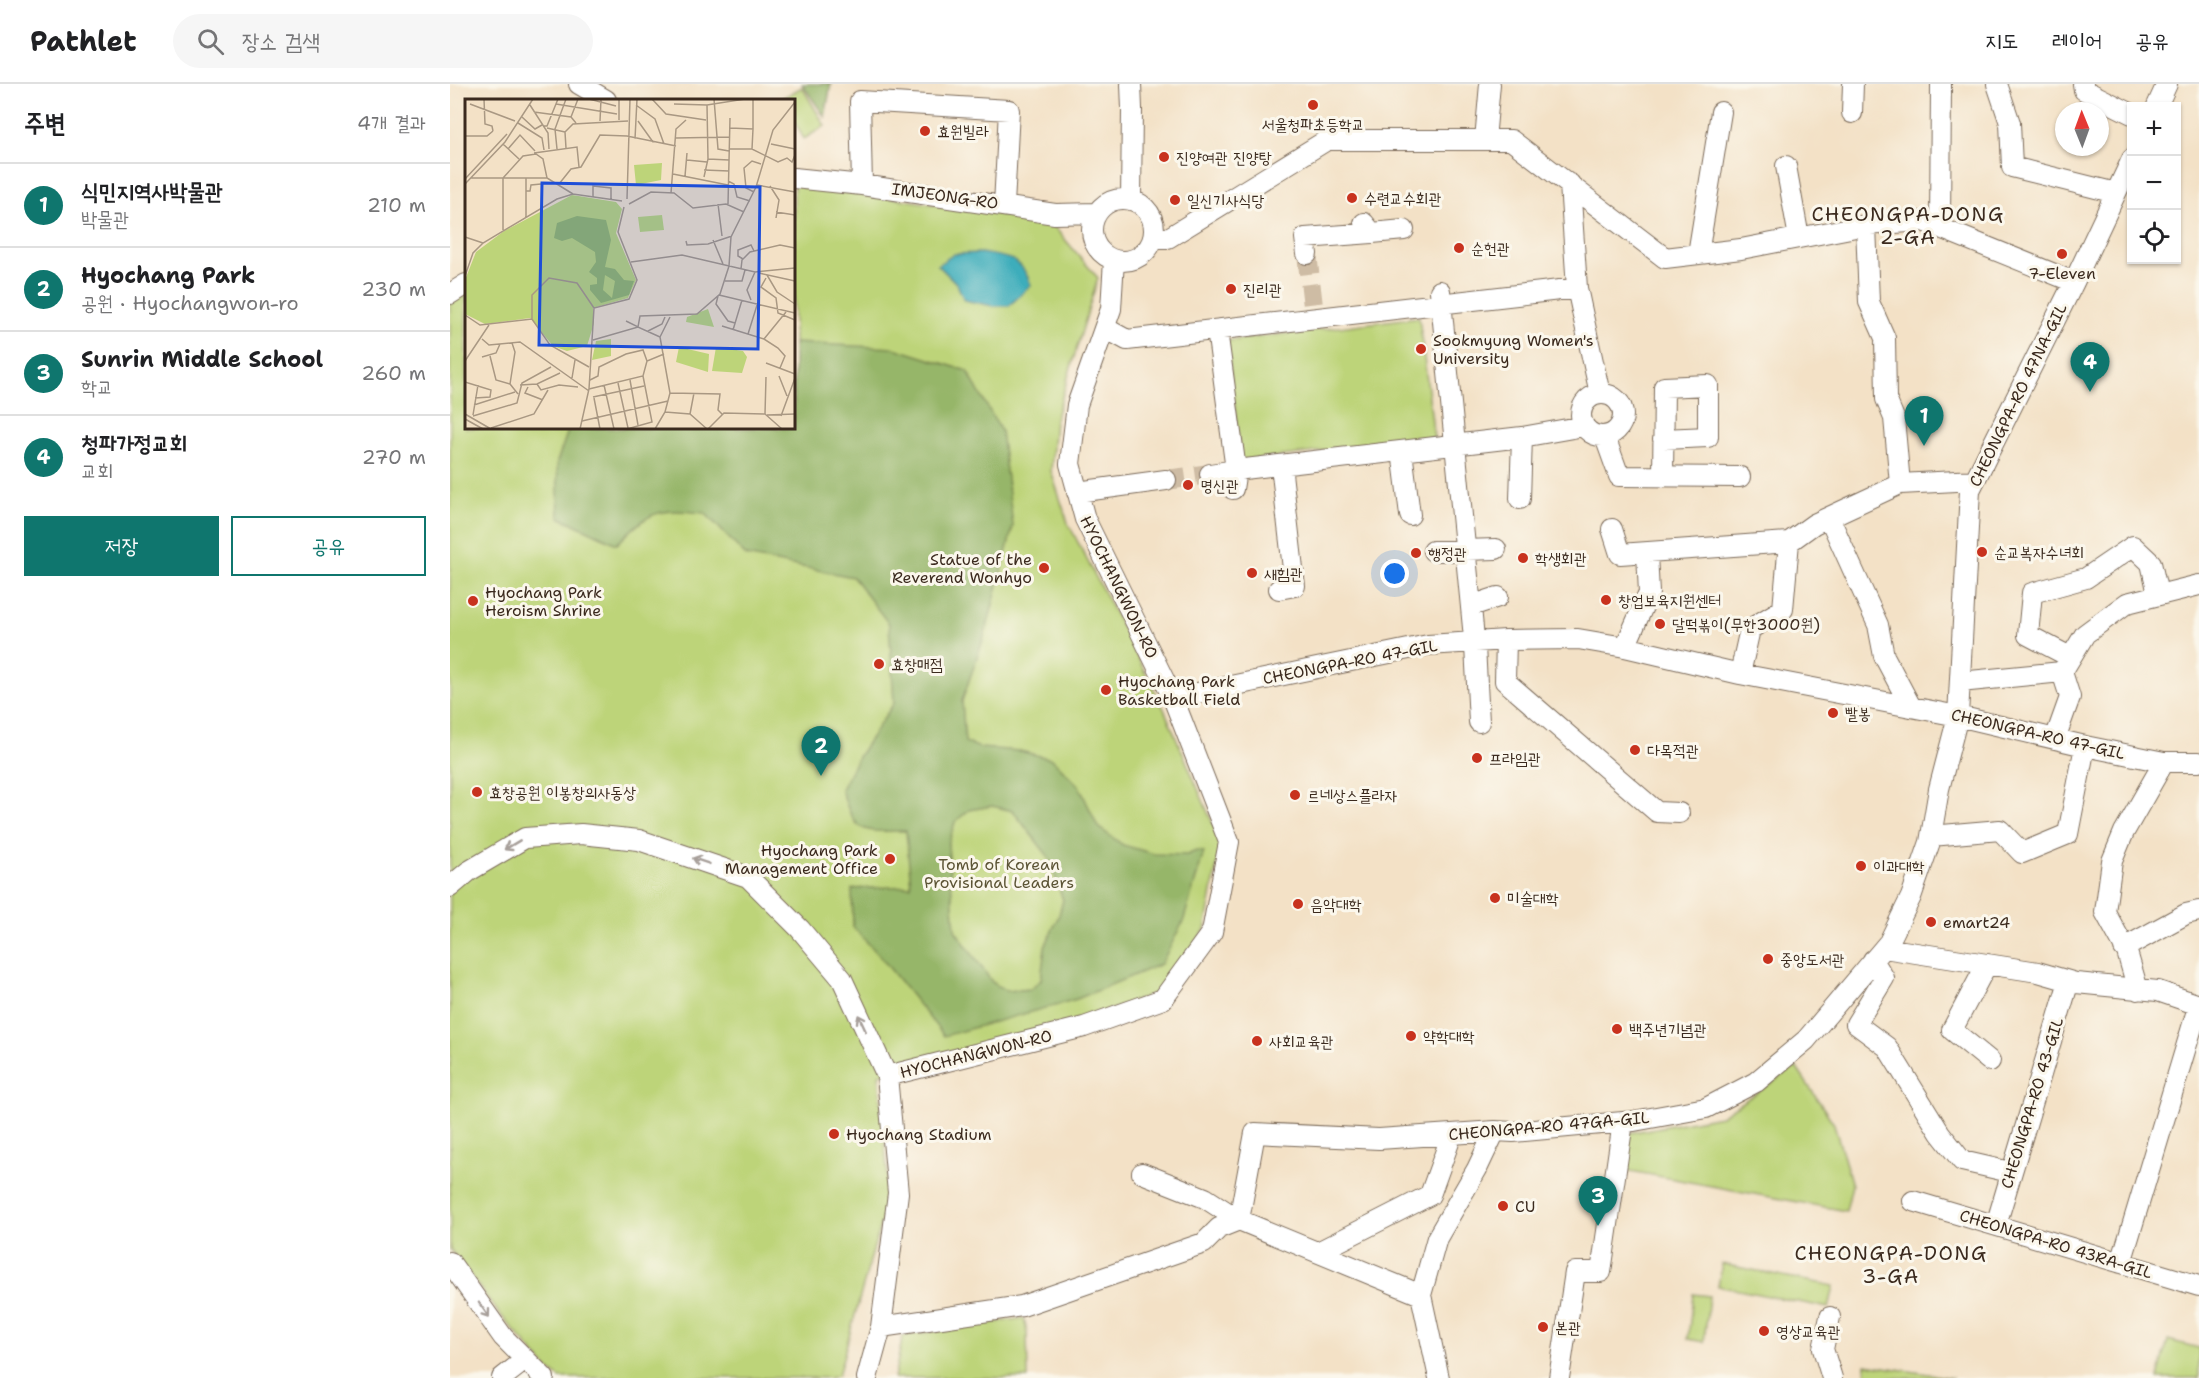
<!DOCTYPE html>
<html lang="ko">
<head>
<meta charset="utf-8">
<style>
	:root { --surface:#fff; --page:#f6f6f6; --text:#202124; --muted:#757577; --line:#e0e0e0; --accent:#0f766e }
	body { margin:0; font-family:"Shantell Sans","Poor Story",sans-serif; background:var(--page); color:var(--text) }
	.controls { position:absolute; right:18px; top:18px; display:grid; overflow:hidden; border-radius:0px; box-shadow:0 2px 4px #0004 }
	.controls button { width:54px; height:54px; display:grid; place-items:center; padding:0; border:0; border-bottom:2px solid var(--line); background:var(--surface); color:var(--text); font:30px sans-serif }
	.compass { position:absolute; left:1605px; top:18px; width:54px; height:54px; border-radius:50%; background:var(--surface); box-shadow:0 2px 4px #0004; rotate:359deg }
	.you { position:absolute; left:945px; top:490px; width:21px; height:21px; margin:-15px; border:4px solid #fff; border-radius:50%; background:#1a73e8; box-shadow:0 0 0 9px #1a73e833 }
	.badge { display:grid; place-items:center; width:39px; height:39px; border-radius:50%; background:var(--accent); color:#fff; font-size:20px; font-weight:700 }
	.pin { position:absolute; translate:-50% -50px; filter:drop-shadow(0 2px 3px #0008) }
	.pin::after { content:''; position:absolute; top:32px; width:21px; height:18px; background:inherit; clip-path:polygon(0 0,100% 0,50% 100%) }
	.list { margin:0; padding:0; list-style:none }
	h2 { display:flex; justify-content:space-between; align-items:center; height:78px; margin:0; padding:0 24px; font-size:26px }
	h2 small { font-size:20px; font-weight:400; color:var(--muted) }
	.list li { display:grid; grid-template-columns:39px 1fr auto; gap:18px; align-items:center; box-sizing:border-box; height:84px; padding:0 24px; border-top:2px solid var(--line) }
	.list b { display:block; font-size:22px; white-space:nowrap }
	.list p { margin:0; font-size:20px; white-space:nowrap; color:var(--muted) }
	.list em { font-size:20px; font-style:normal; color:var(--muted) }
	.actions { display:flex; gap:12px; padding:18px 24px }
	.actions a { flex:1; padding:14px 0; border:2px solid var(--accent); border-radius:0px; text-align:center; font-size:21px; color:var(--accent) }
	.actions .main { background:var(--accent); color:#fff }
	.icon { flex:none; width:33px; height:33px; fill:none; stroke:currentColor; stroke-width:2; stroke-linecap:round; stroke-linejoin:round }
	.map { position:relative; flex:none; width:1749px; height:1294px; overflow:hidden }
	header { display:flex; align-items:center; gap:36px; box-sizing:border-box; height:84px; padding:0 30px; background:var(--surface); border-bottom:2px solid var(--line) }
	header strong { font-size:28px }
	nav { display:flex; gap:33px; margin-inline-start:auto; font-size:21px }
	.search { width:420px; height:54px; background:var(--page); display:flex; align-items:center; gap:15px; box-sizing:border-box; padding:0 21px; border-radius:33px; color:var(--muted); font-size:22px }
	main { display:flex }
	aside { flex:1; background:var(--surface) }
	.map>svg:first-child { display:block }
	.green { fill:#bdd479; stroke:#7c7f4c; stroke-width:1.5 }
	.forest { fill:#96b669; stroke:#687044; stroke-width:1.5; fill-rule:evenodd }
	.water { fill:#3eadbb; stroke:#3c6c6c; stroke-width:1.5 }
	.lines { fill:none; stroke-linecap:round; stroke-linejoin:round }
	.minor-tunnel { stroke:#cebca4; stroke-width:20; stroke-dasharray:20 10; stroke-linecap:butt }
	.minor-casing { stroke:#7b6a59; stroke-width:22 }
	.minor { stroke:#fff; stroke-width:20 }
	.oneway { stroke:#a79f9a }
	.poi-dot { fill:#c8321e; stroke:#fbf7ec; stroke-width:2 }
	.labels { text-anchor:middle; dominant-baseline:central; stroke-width:6; stroke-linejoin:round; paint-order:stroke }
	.poi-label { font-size:16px; fill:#3b2a1e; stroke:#fbf7ec; text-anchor:start }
	.street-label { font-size:16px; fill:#3b2a1e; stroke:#fbf7ec }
	.park-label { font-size:16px; fill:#5c5435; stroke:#fbf7ec }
	.quarter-label { font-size:20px; letter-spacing:1.5px; fill:#3b2a1e; stroke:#fbf7ec }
	.inset-road { fill:none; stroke:#a99883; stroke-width:1.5 }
	.view { fill:#1d4ed8; fill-opacity:0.15; stroke:#1d4ed8; stroke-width:3 }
	.inset-edge { fill:none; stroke:#3b2a1e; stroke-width:3 }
</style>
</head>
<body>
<header>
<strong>Pathlet</strong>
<div class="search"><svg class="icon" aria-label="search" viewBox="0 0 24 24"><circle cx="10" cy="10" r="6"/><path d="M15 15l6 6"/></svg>장소 검색</div>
<nav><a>지도</a><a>레이어</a><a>공유</a></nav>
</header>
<main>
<aside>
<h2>주변<small>4개 결과</small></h2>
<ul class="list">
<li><span class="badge">1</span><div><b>식민지역사박물관</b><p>박물관</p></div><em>210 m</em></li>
<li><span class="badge">2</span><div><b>Hyochang Park</b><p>공원 · Hyochangwon-ro</p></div><em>230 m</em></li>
<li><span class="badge">3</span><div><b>Sunrin Middle School</b><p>학교</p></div><em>260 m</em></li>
<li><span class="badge">4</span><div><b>청파가정교회</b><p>교회</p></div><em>270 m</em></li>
</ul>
<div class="actions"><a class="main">저장</a><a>공유</a></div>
</aside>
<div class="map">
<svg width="1749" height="1294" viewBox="0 0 1749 1294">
	<rect width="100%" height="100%" fill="#fbf7ec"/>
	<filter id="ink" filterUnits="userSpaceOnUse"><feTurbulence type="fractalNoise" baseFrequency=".0167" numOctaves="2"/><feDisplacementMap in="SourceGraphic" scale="12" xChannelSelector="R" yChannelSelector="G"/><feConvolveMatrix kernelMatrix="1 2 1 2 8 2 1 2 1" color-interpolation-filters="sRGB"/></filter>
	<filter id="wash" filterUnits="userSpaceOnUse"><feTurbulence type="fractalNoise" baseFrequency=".008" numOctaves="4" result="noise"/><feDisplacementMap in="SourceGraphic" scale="24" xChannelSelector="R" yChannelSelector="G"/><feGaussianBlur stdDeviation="1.35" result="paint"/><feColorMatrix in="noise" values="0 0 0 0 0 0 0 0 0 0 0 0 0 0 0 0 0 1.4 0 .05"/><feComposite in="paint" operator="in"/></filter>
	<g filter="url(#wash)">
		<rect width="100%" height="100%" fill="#f3e1c6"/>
		<path class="green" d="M352,3L375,42L354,55L344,37V16L331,15Z
			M344,99L600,138L648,194L605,336L601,387L618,439L714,625L771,759L755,846L708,908L632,937L429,990L439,1109L388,1292L380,1294H110L97,1284L48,1228L0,1165V220L16,210V344H344Z
			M969,233L984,354L791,377L777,257Z
			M1346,983L1384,1040L1402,1101L1396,1127L1175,1086L1179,1049L1271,1032Z
			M1272,1180L1384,1202L1379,1224L1268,1202Z
			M1243,1210L1259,1212L1254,1258L1238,1255Z
			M574,1234L577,1249L578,1294H444L453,1252Z
			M1718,1256L1749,1264V1294H1708Z
			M1416,1280L1503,1294H1415Z"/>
		<path class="forest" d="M352,0H381L375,33Z
			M344,259L444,264L517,287L551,347L563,442L537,544L512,617L515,658L530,664L570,667L602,675L629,702L648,743L673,761L704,770L737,771L746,767L754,768L733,838L711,880L627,915L494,952L429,871L403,843L402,805L461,802L456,747C409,747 407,752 391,705L408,673L444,619L439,540L403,493L296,472L255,429C207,424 201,426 167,460L109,433L107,378L119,344H344ZM542,722L563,727L598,772L613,816L609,831L595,863L591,896L581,905L556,907L542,898L505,846L498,761L505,738L519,726Z"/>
		<path class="water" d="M531,169C559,174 571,172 581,201L559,222H543L514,216L507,200L488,181L504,170Z"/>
	</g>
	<g filter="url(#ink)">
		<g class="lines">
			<path class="minor-tunnel" d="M857,170L863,222
				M716,396L760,390"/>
			<defs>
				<path id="minor" d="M129,0L156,16
					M1547,0L1560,39L1562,83L1666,109
					M1633,0L1634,6L1682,30
					M1707,22L1717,0
					M1402,29L1403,0
					M1035,56L1040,0
					M1336,82L1349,154
					M344,94L412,101L605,130L646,129
					M1120,100L1127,204L1150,310
					M412,101L410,17L559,26L554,121
					M642 146a31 31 0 1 1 62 0a31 31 0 1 1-62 0Z
					M681,116L682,25L681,0
					M1416,141L1419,218L1435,254L1436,315L1444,334L1450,400
					M1490,143L1491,0
					M922,149L954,146
					M703,154H718L877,56H1061L1215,174L1291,165L1416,141L1473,137L1624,198
					M857,170L855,154L922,149L914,139
					M1248,170L1271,28
					M990,207L1024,554
					M0,210L16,200
					M655,244L677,256L1127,204
					M767,246L786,386L1072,353L1134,342
					M1131 331a21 21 0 1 1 42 0a21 21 0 1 1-42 0Z
					M1155,353L1169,392L1290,393
					M952,367L960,431
					M760,390L786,386L783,405
					M1213,393L1214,303L1258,301V353L1213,355
					M627,408L716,396
					M1070,415L1072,353
					M1379,433L1428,541L1434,572L1461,623
					M1162,445L1170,470L1339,458L1364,440L1450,400L1525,396
					M983,467L1046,465
					M829,505L845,502L831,381
					M1021,522L1048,513
					M1056,556L1055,597L1207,728L1229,729
					M1025,562L1029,638
					M1175,563L1199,509L1197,469
					M1620,573L1578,551L1582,509L1636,494L1683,462L1701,479L1708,510
					M1290,590L1300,545L1333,525L1339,458
					M1510,598L1612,588
					M723,614L978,561L1056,556L1128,555L1175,563L1290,590L1508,632L1635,662L1714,678H1749
					M1605,655L1620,613L1612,588L1635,550L1677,519L1749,501
					M1481,752L1550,746L1572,769L1618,750L1635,662
					M0,803L19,787L75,754L131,750L189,756L298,793L350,845L392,895L437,992
					M1434,864L1588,888L1626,899L1708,907L1749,921
					M1674,864L1736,830L1749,827
					M1423,876L1434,894L1406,940L1437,963L1490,1049L1512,1077L1560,1088
					M1537,880L1502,946L1540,977
					M1688,906L1677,868L1655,828L1662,777L1674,748L1714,678
					M692,1089L755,1114L789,1136L805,1049L929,1055L1045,1047L1063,1048L1184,1037L1256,1024L1306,998L1356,956L1439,858L1461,813L1480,758L1489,705L1508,632L1520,406L1624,198L1682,75
					M1463,1117L1749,1202
					M1546,1141L1619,897
					M868,1168L980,1111L1002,1050
					M0,1178L53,1253L94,1294
					M1671,1179L1749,920
					M1380,1233L1373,1265L1382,1294
					M431,1243L572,1222L754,1159L769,1144L789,1136L971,1211
					M52,1294L75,1276
					M417,1294L431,1243L448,1109L437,992L634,943L713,915L762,848L779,758L723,614L635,435L620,380L627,321L661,225L664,176
					M989,1294L971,1211L987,1154L1027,1085L1045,1047
					M1109,1294L1125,1188H1151L1173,1038"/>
			</defs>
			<use href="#minor" class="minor-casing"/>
			<use href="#minor" class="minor"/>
		</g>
		<defs><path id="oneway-shaft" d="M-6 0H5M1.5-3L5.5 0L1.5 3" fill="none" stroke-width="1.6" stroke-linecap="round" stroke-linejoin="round" transform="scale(1.5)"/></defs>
		<g class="oneway">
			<use href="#oneway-shaft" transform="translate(62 761) rotate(149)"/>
			<use href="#oneway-shaft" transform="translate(251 777) rotate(-161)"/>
			<use href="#oneway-shaft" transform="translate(412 939) rotate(-115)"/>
			<use href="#oneway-shaft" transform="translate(34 1226) rotate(55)"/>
		</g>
	</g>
	<g class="poi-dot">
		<circle cx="863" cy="21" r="6"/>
		<circle cx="475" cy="47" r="6"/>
		<circle cx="714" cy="73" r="6"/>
		<circle cx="902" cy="114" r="6"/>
		<circle cx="725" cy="116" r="6"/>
		<circle cx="1009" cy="164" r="6"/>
		<circle cx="1612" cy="170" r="6"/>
		<circle cx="781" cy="205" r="6"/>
		<circle cx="971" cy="265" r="6"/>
		<circle cx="738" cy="401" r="6"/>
		<circle cx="1532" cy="468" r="6"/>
		<circle cx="966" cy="469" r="6"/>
		<circle cx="1073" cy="474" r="6"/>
		<circle cx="594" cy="484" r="6"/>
		<circle cx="802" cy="489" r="6"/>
		<circle cx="1156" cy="516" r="6"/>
		<circle cx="23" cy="517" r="6"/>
		<circle cx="1210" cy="540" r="6"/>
		<circle cx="429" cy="580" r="6"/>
		<circle cx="656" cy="606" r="6"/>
		<circle cx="1383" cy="629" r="6"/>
		<circle cx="1185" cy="666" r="6"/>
		<circle cx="1027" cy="674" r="6"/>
		<circle cx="27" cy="708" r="6"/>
		<circle cx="845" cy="711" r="6"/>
		<circle cx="440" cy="775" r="6"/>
		<circle cx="1411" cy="782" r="6"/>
		<circle cx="1045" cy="814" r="6"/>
		<circle cx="848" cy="820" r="6"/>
		<circle cx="1481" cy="838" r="6"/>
		<circle cx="1318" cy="875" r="6"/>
		<circle cx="1167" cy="945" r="6"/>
		<circle cx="961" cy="952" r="6"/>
		<circle cx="807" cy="957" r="6"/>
		<circle cx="384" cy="1050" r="6"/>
		<circle cx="1053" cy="1122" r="6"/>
		<circle cx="1093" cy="1243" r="6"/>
		<circle cx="1314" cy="1247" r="6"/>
	</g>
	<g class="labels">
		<g class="poi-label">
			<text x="863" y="40" text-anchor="middle">서울청파초등학교</text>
			<text x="487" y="47">효원빌라</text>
			<text x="726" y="73">진양여관 진양탕</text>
			<text x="914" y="114">수련교수회관</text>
			<text x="737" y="116">일신기사식당</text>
			<text x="1021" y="164">순헌관</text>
			<text x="1612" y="189" text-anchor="middle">7-Eleven</text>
			<text x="793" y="205">진리관</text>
			<text x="983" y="256">Sookmyung Women's<tspan x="983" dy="18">University</tspan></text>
			<text x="750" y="401">명신관</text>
			<text x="1544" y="468">순교복자수녀회</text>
			<text x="978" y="469">행정관</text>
			<text x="1085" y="474">학생회관</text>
			<text x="582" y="475" text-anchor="end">Statue of the<tspan x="582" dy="18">Reverend Wonhyo</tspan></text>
			<text x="814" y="489">새힘관</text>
			<text x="35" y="508">Hyochang Park<tspan x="35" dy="18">Heroism Shrine</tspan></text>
			<text x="1168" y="516">창업보육지원센터</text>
			<text x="1222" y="540">달떡볶이(무한3000원)</text>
			<text x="441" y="580">효창매점</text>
			<text x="668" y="597">Hyochang Park<tspan x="668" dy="18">Basketball Field</tspan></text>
			<text x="1395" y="629">빨봉</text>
			<text x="1197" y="666">다목적관</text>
			<text x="1039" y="674">프라임관</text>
			<text x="39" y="708">효창공원 이봉창의사동상</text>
			<text x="857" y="711">르네상스플라자</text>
			<text x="428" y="766" text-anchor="end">Hyochang Park<tspan x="428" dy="18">Management Office</tspan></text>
			<text x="1423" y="782">이과대학</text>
			<text x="1057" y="814">미술대학</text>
			<text x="860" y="820">음악대학</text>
			<text x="1493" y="838">emart24</text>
			<text x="1330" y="875">중앙도서관</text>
			<text x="1179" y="945">백주년기념관</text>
			<text x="973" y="952">약학대학</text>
			<text x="819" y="957">사회교육관</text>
			<text x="396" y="1050">Hyochang Stadium</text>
			<text x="1065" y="1122">CU</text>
			<text x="1105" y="1243">본관</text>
			<text x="1326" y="1247">영상교육관</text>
		</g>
		<g class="street-label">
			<text transform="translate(495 112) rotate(8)">IMJEONG-RO</text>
			<text transform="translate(1568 311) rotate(-64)">CHEONGPA-RO 47NA-GIL</text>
			<text transform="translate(669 503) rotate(64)">HYOCHANGWON-RO</text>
			<text transform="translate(900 578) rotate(-11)">CHEONGPA-RO 47-GIL</text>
			<text transform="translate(1588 650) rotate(13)">CHEONGPA-RO 47-GIL</text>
			<text transform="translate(526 970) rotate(-14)">HYOCHANGWON-RO</text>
			<text transform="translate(1582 1019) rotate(-73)">CHEONGPA-RO 43-GIL</text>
			<text transform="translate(1099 1042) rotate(-5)">CHEONGPA-RO 47GA-GIL</text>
			<text transform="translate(1606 1160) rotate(17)">CHEONGPA-RO 43RA-GIL</text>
		</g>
		<g class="park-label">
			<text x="549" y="780">Tomb of Korean<tspan x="549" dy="18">Provisional Leaders</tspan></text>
		</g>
		<g class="quarter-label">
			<text x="1458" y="130">CHEONGPA-DONG<tspan x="1458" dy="23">2-GA</tspan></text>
			<text x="1441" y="1169">CHEONGPA-DONG<tspan x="1441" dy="23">3-GA</tspan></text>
		</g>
	</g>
	<g transform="translate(15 15)">
		<rect width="330" height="330" fill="#f3e1c6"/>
		<path d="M197,64L196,81L171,86L169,66ZM107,96L151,103L157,110L151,134L171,181L163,199L128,209L129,224L122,247L102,252L88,247L65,219L20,225L0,215V181L11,153L39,132ZM197,116L199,131L175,133L173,118ZM243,210L249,228L221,223L222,218ZM146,240V257L127,261L131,242ZM214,248L244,255L243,273L211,263ZM251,248L278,252L282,258L277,274L247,272Z" fill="#bdd479"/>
		<path d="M112,117L141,121L146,141L140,168L150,170L159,181L169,182L164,196L136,204L125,191V186L132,185V179L124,173L131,163L130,153L107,139L97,142L89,139L92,124ZM140,176L150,182L147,199L138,191Z" fill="#96b669" fill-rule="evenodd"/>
		<path class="inset-road" d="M19,0L20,25L27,27L28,32M124,0L151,7M187,0L201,15L241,21M249,0L253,50L264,52M5,5L50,22M91,5L152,15M209,5L242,6L280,0M65,6L83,34L84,50M171,6L190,20L199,45M69,13L106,18L111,24M57,18L70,30L77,26M106,18L113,0M154,21V0M135,22L136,0M173,22L188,43M53,24L77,39L79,51M79,27H82L93,0M82,29L100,33M265,29L288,30V0M0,37H22L28,32M211,39L265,38M170,40L172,0M38,45L54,60M306,45L330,50M101,49L100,33L108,25L163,22M43,50L55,36L70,52M92,50L90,30L101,0M265,50H287L313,63L322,59L327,63L330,56M287,50L288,30M69,54L112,48L114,68M243,60L264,61M222,61L242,63M239,71L264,72M208,75L263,86M220,77L222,54M239,78L243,60L242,6M6,79H82M38,79L58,57L71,55L78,60L82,79L108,95M38,79V131M0,80L42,35M263,82L269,85L272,98L285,102M0,85L40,43L68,0M94,85L106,70L116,68L135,36L162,37L211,47M292,86L330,93M305,87L314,101L311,119M61,92H65L66,86L76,85M289,93L281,89L279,69L287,62L296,65M206,94L211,30L221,21M128,98V87L146,89V100M162,100L165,0M164,105L186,93L209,94L228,109L261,105L279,113M253,105L257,137M263,105L265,19M311,113L330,116M61,119V79M0,138L18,144M248,141L258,165M221,142L222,146L243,145L267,137M278,160L273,157V151L286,146L289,152M166,163L217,156L290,173L330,169M276,170L277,161L285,153L315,146L330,149M294,174L330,182M302,176L312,193L330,205M0,177L8,154L18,144L92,100L108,95L157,102M301,179L296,188L311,199L313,214L330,221M260,182H277L280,171M254,196L330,214M253,197L251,205L263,222L270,224M286,201L282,191L290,173M0,216L15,226L67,220L85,246L124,268M67,220V196L84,179L112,184L129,209M161,222L173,228L175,217L232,215L255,195L264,167L266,138L291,88L308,31L330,3M257,227L299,240L313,249L320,257L315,269M268,231L277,201M183,232L197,225L200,218M283,235L293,203M17,240L24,246L55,243L124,292M299,240L321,213M128,241L173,228L195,238M25,257L31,281L45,285L53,295M17,258L31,254L35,245M0,262L24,226M301,264L330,275M314,277L322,297M301,278L300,315L317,330M107,279L110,261M125,281L133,277L134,268L161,255L178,251L182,262M165,281L173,326M0,283L26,291L25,298L10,299M153,284L163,329M45,285L50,253L47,244M72,285L76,291L94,286L113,288M55,286L72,285L95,274M139,286L149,330M63,288L60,294L78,301M124,290L178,277L182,262L199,255M205,294L255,295L253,311L258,316M128,298L179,287M129,299L135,330M9,306L50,293M200,313L225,315L242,330M0,315L26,330M225,315L229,294M8,316L13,286M302,316L330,315M8,317L52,304L57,284L86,268M316,317L330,279M0,320L18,330M117,322L203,302M26,329L69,315L83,291M115,330L124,290L129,209L164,200L172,181L153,133L159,108M162,330L187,323L178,277M190,330L200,313L205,294L195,238L205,218M243,330L259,314L300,315"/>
		<path class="view" d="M77,84L295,88L293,250L74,246Z"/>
		<rect width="330" height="330" class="inset-edge"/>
	</g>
</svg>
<div class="controls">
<button>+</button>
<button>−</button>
<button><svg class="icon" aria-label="locate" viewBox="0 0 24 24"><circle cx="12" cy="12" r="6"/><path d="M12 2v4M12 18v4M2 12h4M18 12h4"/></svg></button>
</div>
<svg class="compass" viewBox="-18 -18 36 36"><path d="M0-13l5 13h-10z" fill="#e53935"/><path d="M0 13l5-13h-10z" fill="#757577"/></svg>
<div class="you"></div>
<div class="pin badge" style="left:1474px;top:362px">1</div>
<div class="pin badge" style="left:371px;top:692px">2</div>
<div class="pin badge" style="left:1148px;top:1142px">3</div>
<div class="pin badge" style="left:1640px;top:308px">4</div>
</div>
</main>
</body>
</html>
